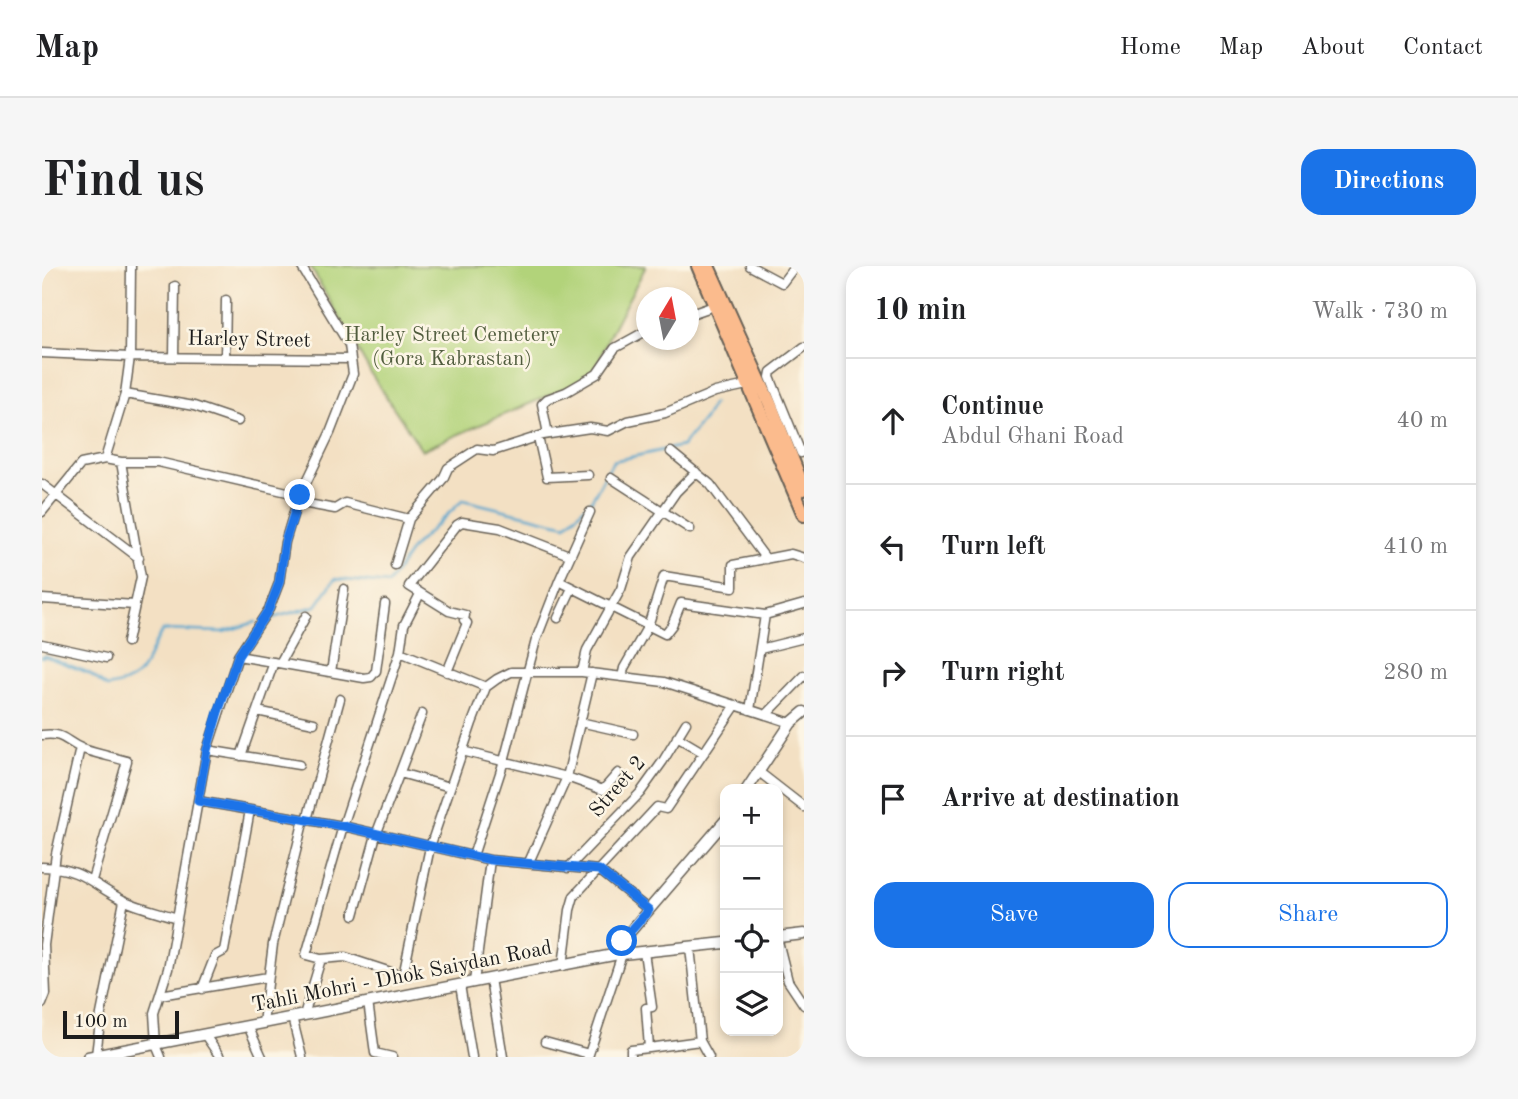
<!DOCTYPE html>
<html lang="en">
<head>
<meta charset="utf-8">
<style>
	:root { --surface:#fff; --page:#f6f6f6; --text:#202124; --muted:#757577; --line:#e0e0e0; --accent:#1a73e8 }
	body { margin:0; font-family:"Old Standard TT",serif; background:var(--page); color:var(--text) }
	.controls { position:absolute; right:21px; bottom:21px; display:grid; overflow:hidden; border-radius:14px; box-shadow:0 4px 10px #0003 }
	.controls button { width:63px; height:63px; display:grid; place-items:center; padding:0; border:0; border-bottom:2px solid var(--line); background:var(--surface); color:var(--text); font:35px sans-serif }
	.compass { position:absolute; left:594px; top:21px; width:63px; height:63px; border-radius:50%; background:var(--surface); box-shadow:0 4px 10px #0003; rotate:10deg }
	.scale { position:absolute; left:21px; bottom:18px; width:116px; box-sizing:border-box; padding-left:7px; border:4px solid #1c1c1c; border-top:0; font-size:19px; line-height:24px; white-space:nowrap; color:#1c1c1c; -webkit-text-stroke:5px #fcf5e5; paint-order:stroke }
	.stop { position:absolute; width:21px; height:21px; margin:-16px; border:5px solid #1a73e8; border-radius:50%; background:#fff }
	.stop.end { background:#1a73e8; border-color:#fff; box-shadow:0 2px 7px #0008 }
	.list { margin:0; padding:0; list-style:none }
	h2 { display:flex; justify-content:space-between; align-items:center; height:91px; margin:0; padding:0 28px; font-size:30px }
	h2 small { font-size:23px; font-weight:400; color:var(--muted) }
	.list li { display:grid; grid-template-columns:46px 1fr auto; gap:21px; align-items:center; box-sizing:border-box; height:126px; padding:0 28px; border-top:2px solid var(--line) }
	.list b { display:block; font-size:26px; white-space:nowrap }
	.list p { margin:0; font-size:23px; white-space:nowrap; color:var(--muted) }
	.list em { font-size:23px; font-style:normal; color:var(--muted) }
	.actions { display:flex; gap:14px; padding:21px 28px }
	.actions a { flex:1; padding:16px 0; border:2px solid var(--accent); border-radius:21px; text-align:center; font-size:24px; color:var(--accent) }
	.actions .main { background:var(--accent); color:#fff }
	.icon { flex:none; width:38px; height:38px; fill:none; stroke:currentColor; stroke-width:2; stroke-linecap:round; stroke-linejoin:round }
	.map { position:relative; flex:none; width:762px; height:791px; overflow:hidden; border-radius:21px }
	header { display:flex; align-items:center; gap:42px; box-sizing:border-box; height:98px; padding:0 35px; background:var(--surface); border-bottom:2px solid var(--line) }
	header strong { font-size:33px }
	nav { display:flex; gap:38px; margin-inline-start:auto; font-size:24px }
	.intro { display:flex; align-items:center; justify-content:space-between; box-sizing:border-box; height:168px; padding:0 42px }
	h1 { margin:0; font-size:49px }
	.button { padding:18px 32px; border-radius:21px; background:var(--accent); color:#fff; font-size:24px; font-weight:700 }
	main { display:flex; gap:42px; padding:0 42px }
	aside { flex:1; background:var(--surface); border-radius:21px; box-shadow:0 4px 10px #0003 }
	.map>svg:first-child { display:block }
	.green { fill:#b2d37a; stroke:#67784b; stroke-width:2 }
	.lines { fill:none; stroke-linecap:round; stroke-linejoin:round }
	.stream { stroke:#53a5ce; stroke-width:2.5 }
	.minor-casing { stroke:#676156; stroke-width:11 }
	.tertiary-casing { stroke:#676156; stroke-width:13 }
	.primary-casing { stroke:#676156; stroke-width:16 }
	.minor { stroke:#fff; stroke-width:8 }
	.tertiary { stroke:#fff; stroke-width:10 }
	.primary { stroke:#fbbb8d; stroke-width:12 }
	.route { stroke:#1a73e8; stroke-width:9 }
	.labels { text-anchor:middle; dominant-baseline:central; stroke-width:5; stroke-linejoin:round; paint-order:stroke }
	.park-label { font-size:21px; fill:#505c3d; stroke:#fcf5e5 }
	.street-label { font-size:21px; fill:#1c1c1c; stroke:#fcf5e5 }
</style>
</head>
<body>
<header>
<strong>Map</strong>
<nav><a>Home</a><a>Map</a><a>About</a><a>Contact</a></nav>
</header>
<div class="intro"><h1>Find us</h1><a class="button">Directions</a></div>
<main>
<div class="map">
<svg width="762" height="791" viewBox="0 0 762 791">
	<rect width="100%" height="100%" fill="#fcf5e5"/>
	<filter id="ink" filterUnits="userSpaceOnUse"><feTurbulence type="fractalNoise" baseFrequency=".0143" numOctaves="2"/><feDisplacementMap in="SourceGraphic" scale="14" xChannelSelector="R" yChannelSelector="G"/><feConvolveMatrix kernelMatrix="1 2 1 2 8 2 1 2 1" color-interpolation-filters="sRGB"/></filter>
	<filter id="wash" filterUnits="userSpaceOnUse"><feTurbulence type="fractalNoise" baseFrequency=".00686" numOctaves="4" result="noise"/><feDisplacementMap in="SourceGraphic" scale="28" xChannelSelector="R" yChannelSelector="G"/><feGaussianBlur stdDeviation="1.57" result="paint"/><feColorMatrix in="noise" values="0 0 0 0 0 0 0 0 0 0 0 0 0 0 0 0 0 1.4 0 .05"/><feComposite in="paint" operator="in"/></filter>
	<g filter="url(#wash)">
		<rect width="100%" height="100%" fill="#f3e0c3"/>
		<path class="green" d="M268,0H604L568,68L552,107L538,116L380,184L331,111Z"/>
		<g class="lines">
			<path class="stream" d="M223,354L274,340L293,313L346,318L371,281L421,234L524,259L549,235L571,195L640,180L662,153L671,137
				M0,391L3,390L47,407L65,421C109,415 100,393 121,364L181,366L214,356"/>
		</g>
	</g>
	<g filter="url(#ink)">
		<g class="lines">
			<defs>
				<path id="minor" d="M708,0L740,17L753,0
					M646,49L672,40
					M0,87L88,91L309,93
					M132,91L133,20
					M183,92L184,34
					M83,128L152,140L196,155
					M506,168L500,138L505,133L524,126L555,108L573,82L604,65
					M496,171L505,211L546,209
					M629,186L668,218L724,293
					M759,187L728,111L729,106L762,81
					M63,193L83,128L88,91L89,0
					M79,196L99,311L85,376
					M569,212L648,263
					M0,218L97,292
					M255,236L293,243L303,237L367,253
					M0,246L39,198L63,193L79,196H116L258,229
					M548,246L517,315L623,368L630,359L639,337L723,349L762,338
					M353,299L367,253L401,213L406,202L435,183L451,185L501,169L548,162L566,165L586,155L623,147L673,126L705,119
					M0,333L93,339
					M516,352L530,322
					M0,378L64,392
					M718,383L762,372
					M358,386L444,421
					M196,390L322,412L329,411L334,405L343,338
					M238,397L264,350
					M289,406L302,323
					M405,406L425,357L422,354L423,349L407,345L367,320L415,259L420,256L458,262L527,289
					M540,406L545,384L579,323L589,291L634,226L654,206
					M580,411L582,402L606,360L622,310L691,321V299L749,288L762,292
					M708,444L723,349
					M215,445L272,457
					M724,449L762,410
					M538,456L591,468
					M0,469C23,466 23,476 41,483C55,488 71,491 85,495L50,614
					M635,471L662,487
					M165,484L257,499
					M420,485L525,511L561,524L576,507
					M199,490L232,396
					M717,506L762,541
					M358,507L408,521
					M156,535L301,560L448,594L557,604L607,644
					M265,554L298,433
					M431,590L462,495L494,374L517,315
					M487,596L525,511L550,407
					M0,601C41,602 49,618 81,634C98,642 117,646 135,652
					M526,602L598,527L621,495L644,457
					M312,649L334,569L380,448
					M736,675L746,715L762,739
					M648,681L658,775L667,791
					M602,686L610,741L604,742L607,782L658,775
					M279,693L303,691L361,710L388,581L430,457L444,421L455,413L469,406H540L622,416L749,457
					M521,700L528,644L532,630L615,541L624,543L694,439
					M448,713L461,791
					M432,716L448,594
					M418,719L430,791
					M160,723L173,690L182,685L208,544
					M118,729L226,711
					M326,736L333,787L350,791
					M0,738L4,728L2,679L14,588L38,482
					M262,749L279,693L264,689L301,560L358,386L362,359L378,328
					M250,751L260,791
					M221,757L231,678L262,553
					M206,760L220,791
					M163,769L178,791
					M503,776L547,788
					M54,789L59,748L82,635
					M119,791L114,779L112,747L126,703L165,484L196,390L227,343L237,317L243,276L255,236L288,167L311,108L307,79L259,0
					M546,791L580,688
					M589,791V784L607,782"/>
				<path id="tertiary" d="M705,523L749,457L762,446
					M736,671L762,668
					M571,689L580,675L683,555
					M46,791L571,689L683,677"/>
				<path id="primary" d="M656,0L762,249
					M666,0L729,140L762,223"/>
			</defs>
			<use href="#minor" class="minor-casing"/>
			<use href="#tertiary" class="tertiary-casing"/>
			<use href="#primary" class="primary-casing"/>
			<use href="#minor" class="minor"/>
			<use href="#tertiary" class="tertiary"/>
			<use href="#primary" class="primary"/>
		</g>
	</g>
	<g class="lines" filter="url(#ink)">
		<path class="route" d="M258,229L243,276L237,317L227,343L196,390L176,446L165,484L156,535L301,560L449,594L557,604L607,644L580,675"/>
	</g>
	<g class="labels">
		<g class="park-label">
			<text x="410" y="69">Harley Street Cemetery<tspan x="410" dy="24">(Gora Kabrastan)</tspan></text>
		</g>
		<g class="street-label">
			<text transform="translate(207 74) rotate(1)">Harley Street</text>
			<text transform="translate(576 521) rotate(-49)">Street 2</text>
			<text transform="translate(360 711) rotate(-11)">Tahli Mohri - Dhok Saiydan Road</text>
		</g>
	</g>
</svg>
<div class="controls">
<button>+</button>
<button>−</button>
<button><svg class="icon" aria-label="locate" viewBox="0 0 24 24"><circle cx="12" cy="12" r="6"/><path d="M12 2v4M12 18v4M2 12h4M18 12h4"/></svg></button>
<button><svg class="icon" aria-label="layers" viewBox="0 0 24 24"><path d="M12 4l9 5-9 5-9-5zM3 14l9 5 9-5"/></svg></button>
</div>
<svg class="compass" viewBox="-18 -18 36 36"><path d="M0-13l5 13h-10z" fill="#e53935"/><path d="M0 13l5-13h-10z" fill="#757577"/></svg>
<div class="scale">100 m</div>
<div class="stop" style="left:580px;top:675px"></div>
<div class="stop end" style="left:258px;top:229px"></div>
</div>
<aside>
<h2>10 min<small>Walk · 730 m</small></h2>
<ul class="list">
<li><svg class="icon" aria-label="ahead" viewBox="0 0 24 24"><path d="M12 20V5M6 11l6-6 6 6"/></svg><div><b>Continue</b><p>Abdul Ghani Road</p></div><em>40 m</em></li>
<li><svg class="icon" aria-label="left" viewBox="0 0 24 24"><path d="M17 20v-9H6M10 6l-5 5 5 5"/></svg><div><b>Turn left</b></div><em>410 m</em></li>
<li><svg class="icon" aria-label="right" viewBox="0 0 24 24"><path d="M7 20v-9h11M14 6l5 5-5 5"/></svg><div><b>Turn right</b></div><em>280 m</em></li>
<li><svg class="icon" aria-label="arrive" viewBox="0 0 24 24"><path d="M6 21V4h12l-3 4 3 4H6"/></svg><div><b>Arrive at destination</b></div></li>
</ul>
<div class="actions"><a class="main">Save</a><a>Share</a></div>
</aside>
</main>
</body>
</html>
